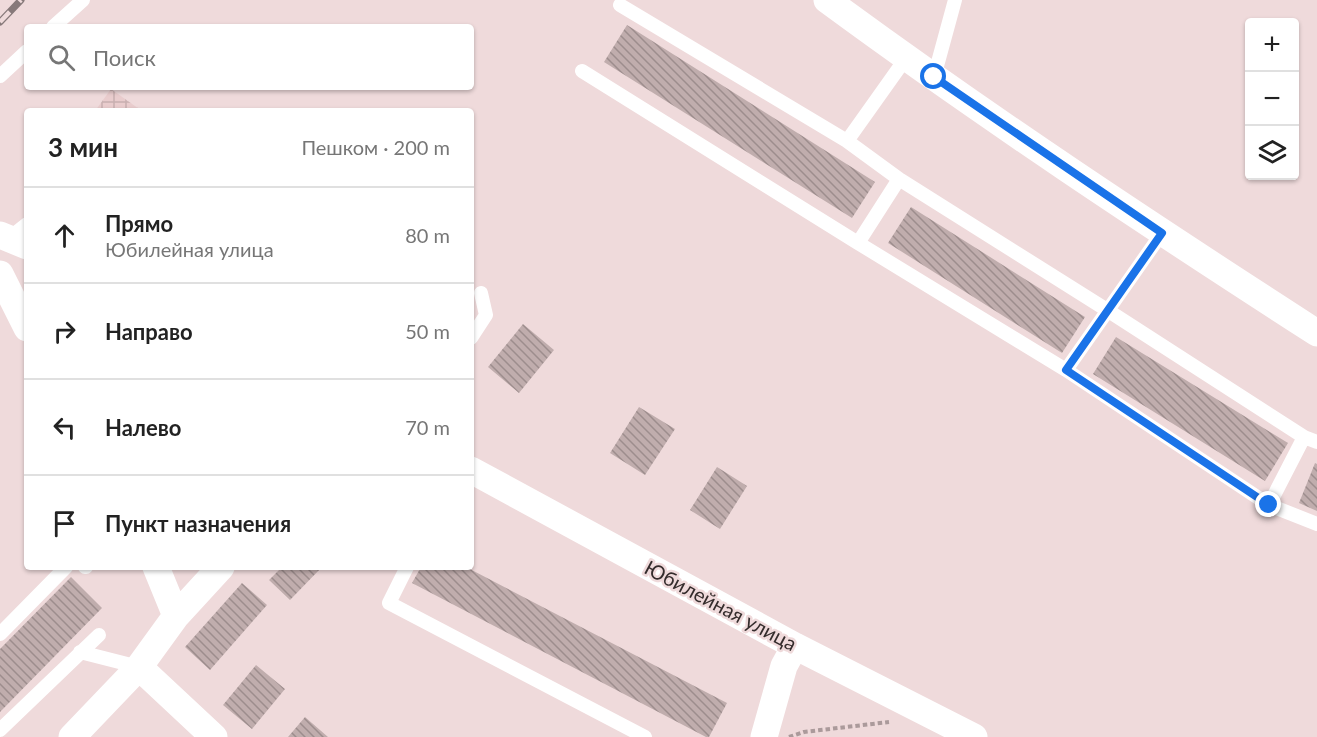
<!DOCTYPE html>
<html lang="ru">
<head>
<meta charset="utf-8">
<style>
	:root { --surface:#fff; --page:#f6f6f6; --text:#222; --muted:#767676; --line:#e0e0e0 }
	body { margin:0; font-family:Lato,sans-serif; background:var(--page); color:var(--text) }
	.controls { position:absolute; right:18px; top:18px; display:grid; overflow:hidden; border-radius:6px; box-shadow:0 2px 4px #0004 }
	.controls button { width:54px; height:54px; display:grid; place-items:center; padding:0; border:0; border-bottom:2px solid var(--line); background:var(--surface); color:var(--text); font:30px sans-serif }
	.stop { position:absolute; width:18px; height:18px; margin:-14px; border:4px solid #1a73e8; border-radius:50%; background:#fff }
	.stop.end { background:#1a73e8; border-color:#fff; box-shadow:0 2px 6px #0008 }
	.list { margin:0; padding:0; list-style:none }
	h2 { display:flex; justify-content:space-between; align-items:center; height:78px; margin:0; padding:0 24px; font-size:26px }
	h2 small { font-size:20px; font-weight:400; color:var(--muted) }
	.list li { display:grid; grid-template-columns:39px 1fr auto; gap:18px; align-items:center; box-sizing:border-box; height:96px; padding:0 24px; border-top:2px solid var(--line) }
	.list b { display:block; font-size:22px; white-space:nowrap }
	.list p { margin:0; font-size:20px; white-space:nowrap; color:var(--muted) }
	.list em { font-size:20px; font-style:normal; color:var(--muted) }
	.icon { flex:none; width:33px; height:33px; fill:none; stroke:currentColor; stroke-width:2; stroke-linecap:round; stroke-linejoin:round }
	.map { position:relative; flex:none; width:1317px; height:737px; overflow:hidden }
	.search { position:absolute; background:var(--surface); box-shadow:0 2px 4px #0004; left:24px; top:24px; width:450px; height:66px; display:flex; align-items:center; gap:15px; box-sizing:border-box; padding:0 21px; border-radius:6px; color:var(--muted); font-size:22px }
	.panel { position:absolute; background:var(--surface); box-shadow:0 2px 4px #0004; left:24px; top:108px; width:450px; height:462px; border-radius:6px }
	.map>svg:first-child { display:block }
	.industrial { fill:url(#industrial-grid) }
	.building { fill:url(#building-back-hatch) }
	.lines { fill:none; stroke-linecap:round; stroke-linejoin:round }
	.path { stroke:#ab9a9b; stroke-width:4; stroke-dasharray:4.5 3; stroke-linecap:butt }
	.lane { stroke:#fff; stroke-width:14 }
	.street { stroke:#fff; stroke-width:27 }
	.rail-casing { stroke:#87797a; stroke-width:7 }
	.rail { stroke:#efdadb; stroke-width:4.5; stroke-dasharray:14; stroke-linecap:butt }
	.route { stroke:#1a73e8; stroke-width:8 }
	.labels { text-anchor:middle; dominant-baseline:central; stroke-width:5; stroke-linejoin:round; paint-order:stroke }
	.street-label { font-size:20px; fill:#342c2c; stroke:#efdadb }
</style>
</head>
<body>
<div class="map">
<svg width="1317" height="737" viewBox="0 0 1317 737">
	<defs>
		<pattern id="industrial-grid" width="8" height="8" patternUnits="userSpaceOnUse" patternTransform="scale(1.5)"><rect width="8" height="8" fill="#e9cccd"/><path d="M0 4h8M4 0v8" fill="none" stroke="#c8afb0"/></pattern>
		<pattern id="building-back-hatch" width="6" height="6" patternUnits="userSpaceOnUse" patternTransform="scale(1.5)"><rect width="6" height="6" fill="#c0adad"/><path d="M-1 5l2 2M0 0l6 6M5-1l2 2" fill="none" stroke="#9d8d8d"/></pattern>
	</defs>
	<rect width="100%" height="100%" fill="#efdadb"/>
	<path class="industrial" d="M111,89L142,111H95Z"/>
	<path class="building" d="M627,25L875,182L852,218L604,62Z
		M911,207L1085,317L1062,353L888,243Z
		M523,324L554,350L519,393L488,367Z
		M1116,337L1288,443L1265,481L1093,374Z
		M639,407L675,429L645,475L610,453Z
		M1315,463L1317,464V511L1299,503Z
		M717,467L747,486L720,529L690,510Z
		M282,567H322L290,600L269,580Z
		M421,567H466L727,703L709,737H706L412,583Z
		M71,577L102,608L0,712V649Z
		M242,583L267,605L210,670L185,647Z
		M256,665L285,689L252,729L223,705Z
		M305,717L328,737H288Z"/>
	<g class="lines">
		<path class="path" d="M789,737L804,732L889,722"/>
		<path class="lane" d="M620,5L847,141L899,179L1107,310L1304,437L1317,442
			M53,27L83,0
			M582,71L858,243L899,179
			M0,76L27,51
			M934,77L955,0
			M847,141L906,58
			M8,239L27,224
			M858,243L1066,370L1269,505L1317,524
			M471,338L486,315L481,293
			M1066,370L1162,233
			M1269,505L1304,437
			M85,567H86
			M407,567L389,603L645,737
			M0,634L66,567
			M80,652L139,667
			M0,730L99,635"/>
		<path class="street" d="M827,0C986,117 1151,226 1317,333
			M0,235L27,246
			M0,274L27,328
			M471,470L795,646L974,737
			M176,616L221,567
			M139,667L214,737
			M72,737L139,667L176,616L156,567
			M764,737L784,666L795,646"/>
		<defs>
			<path id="rail" d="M0,22L21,0"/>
		</defs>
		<use href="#rail" class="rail-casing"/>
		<use href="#rail" class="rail"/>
	</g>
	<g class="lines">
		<path class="route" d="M934,77L1162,233L1066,370L1269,505"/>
	</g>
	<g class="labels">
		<g class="street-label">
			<text transform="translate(721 605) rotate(28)">Юбилейная улица</text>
		</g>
	</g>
</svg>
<div class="controls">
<button>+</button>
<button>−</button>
<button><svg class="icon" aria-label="layers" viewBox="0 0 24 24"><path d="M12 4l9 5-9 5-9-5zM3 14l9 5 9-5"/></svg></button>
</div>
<div class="stop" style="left:934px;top:77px"></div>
<div class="stop end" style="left:1269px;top:505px"></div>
<div class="search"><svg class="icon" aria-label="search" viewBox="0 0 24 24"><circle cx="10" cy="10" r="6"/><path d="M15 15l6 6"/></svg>Поиск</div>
<section class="panel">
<h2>3 мин<small>Пешком · 200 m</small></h2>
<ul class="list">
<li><svg class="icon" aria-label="ahead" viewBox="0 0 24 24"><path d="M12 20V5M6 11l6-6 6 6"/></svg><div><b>Прямо</b><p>Юбилейная улица</p></div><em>80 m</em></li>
<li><svg class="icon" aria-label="right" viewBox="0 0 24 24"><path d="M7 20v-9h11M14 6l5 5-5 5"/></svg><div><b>Направо</b></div><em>50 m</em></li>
<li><svg class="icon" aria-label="left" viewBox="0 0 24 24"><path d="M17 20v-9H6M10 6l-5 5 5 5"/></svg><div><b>Налево</b></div><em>70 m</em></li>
<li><svg class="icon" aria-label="arrive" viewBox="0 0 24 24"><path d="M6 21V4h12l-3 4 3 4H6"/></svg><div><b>Пункт назначения</b></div></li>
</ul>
</section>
</div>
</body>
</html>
